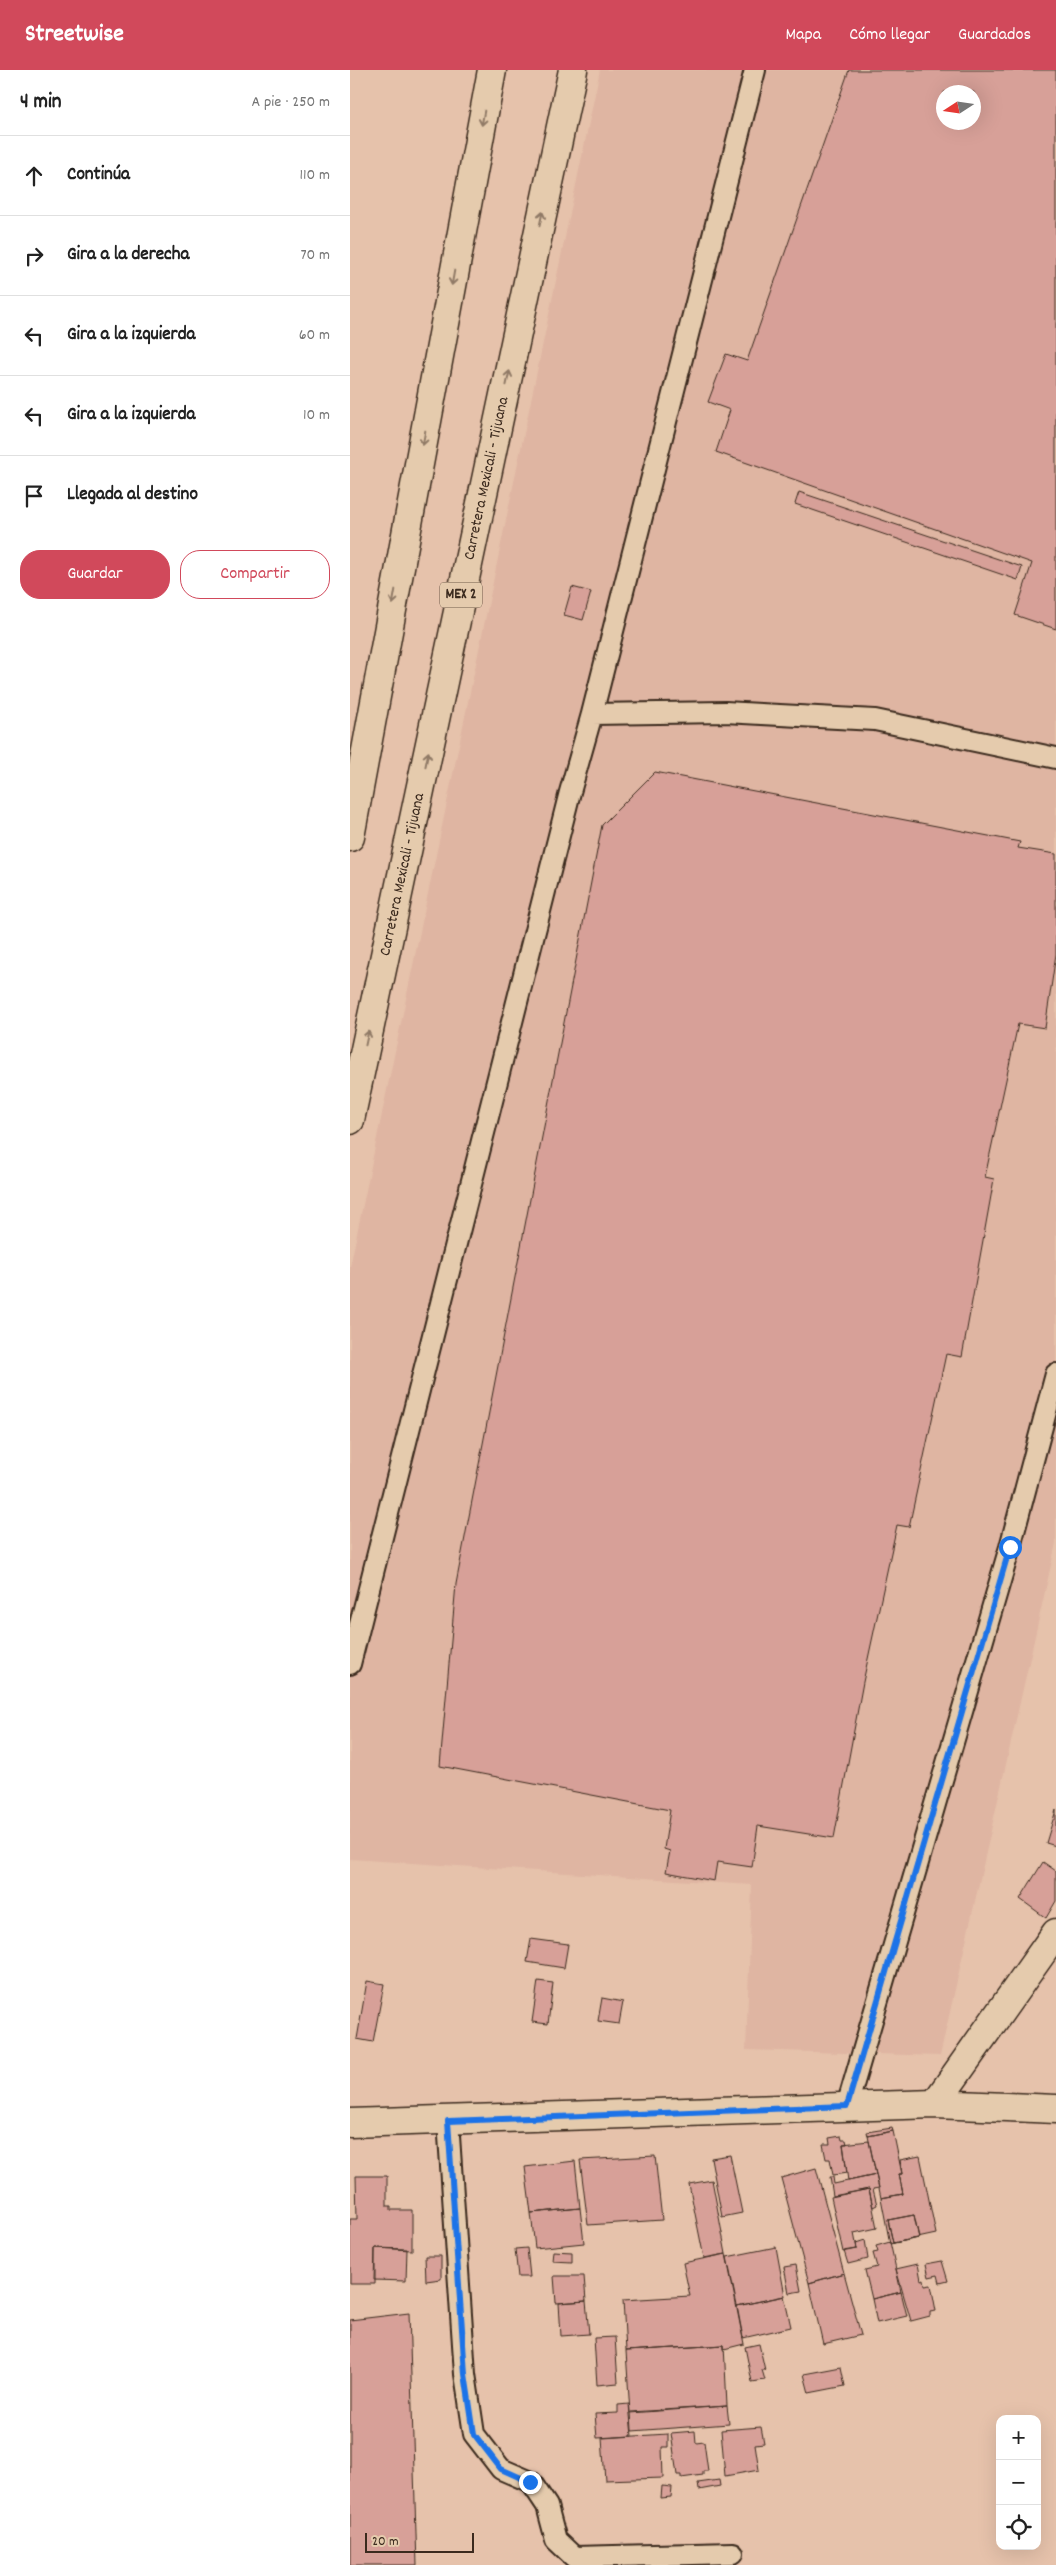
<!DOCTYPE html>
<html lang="es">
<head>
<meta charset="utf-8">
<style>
	:root { --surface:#fff; --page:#f6f6f6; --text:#222; --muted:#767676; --line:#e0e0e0; --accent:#d1495b }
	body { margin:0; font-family:Dekko,sans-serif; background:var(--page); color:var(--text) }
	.controls { position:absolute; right:15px; bottom:15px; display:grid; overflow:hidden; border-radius:10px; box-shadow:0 5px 20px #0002 }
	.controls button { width:45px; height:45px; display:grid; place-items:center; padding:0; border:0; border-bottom:1px solid var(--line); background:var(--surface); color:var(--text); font:25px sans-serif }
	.compass { position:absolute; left:586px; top:15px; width:45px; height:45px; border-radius:50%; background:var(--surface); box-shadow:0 5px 20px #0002; rotate:258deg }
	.scale { position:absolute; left:15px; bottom:12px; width:109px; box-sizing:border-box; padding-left:5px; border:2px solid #3b2a1e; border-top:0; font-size:14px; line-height:18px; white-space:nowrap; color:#3b2a1e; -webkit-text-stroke:4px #e5cbad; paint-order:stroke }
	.stop { position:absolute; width:15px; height:15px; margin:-11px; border:4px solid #1a73e8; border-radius:50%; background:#fff }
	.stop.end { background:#1a73e8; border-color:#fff; box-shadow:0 1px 5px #0008 }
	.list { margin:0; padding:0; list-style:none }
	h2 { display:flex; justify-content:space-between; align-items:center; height:65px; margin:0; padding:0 20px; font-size:21px }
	h2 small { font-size:16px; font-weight:400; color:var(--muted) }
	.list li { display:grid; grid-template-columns:32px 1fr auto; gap:15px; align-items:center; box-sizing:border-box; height:80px; padding:0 20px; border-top:1px solid var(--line) }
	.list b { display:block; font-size:19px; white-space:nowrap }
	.list em { font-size:16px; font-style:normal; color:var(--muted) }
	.actions { display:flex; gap:10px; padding:15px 20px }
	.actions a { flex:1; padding:11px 0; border:1px solid var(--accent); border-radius:20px; text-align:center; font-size:18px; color:var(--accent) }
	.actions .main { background:var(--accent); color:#fff }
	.icon { flex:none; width:28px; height:28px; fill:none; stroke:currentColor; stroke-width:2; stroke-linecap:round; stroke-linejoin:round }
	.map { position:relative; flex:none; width:706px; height:2495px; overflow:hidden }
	header { display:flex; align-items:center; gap:30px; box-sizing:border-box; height:70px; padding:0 25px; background:var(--accent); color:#fff }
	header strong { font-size:24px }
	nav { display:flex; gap:28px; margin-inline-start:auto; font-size:18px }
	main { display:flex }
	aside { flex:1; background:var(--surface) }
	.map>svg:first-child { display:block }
	.built { fill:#dfb5a2; fill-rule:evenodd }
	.building { fill:#d7a098; stroke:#3b2a1e; fill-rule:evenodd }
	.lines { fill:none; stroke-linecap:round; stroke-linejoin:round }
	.lane-casing { stroke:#3b2a1e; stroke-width:24 }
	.street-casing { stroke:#3b2a1e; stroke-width:31 }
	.highway-casing { stroke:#3b2a1e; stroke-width:31 }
	.lane { stroke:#e5cbad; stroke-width:20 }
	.street { stroke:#e5cbad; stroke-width:28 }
	.highway { stroke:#e5cbad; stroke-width:28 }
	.oneway { stroke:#907a66 }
	.route { stroke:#1a73e8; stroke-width:6 }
	.labels { text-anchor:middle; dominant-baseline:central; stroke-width:4; stroke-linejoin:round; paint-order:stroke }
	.shield { fill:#e5cbad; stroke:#6e5a49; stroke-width:1 }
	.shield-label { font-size:15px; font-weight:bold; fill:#3b2a1e }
	.street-label { font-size:16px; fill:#3b2a1e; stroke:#e5cbad }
</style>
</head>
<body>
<header>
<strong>Streetwise</strong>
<nav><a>Mapa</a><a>Cómo llegar</a><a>Guardados</a></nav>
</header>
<main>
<aside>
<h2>4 min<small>A pie · 250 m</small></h2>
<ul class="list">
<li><svg class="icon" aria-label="ahead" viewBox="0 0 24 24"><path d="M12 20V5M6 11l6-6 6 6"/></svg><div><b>Continúa</b></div><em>110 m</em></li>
<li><svg class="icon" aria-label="right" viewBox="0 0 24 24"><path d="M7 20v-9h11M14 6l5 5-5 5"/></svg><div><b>Gira a la derecha</b></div><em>70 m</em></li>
<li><svg class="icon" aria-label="left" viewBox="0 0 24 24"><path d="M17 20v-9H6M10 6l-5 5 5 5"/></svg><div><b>Gira a la izquierda</b></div><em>60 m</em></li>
<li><svg class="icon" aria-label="left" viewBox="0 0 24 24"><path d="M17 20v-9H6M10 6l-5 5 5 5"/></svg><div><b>Gira a la izquierda</b></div><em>10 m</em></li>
<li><svg class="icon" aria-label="arrive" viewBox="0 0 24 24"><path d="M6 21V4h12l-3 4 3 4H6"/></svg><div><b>Llegada al destino</b></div></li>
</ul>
<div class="actions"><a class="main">Guardar</a><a>Compartir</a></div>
</aside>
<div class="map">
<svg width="706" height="2495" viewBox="0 0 706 2495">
	<rect width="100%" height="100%" fill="#e6c2ab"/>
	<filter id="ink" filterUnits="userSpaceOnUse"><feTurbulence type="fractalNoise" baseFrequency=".02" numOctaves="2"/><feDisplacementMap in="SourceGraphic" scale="10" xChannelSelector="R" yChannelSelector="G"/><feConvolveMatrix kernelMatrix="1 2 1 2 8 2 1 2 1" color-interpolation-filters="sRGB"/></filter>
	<g filter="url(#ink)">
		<path class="built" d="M250,0H706V1473L590,1986L396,1980L402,1815L0,1789V1197ZM594,22H624V52H594Z"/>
		<path class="building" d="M499,0H706V559L665,545L682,493L366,382L380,340L358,332L376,284L397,291ZM594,22H624V52H594Z
			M449,422L672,497L668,510L445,434Z
			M222,517L241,522L233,550L214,545Z
			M305,702L670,772L668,778L706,784V884L695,958L668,954L635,1107L644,1109L612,1287L596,1284L559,1457L547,1455L513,1612L484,1768L408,1756L402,1797L367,1792L364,1811L316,1802L320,1781L314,1779L320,1740L90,1696L106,1514L252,755Z
			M706,1740V1776L696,1773Z
			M693,1792L706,1801V1831L696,1848L670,1829Z
			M181,1869L218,1874L214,1898L177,1892Z
			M17,1911L34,1914L23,1972L7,1969Z
			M188,1911L203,1913L198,1954L182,1952Z
			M252,1928L273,1932L269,1954L248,1951Z
			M542,2058L543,2061L518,2066L517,2062Z
			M543,2061L552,2104H549L553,2124L531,2128L518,2066Z
			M491,2066L492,2070H496L497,2074H493L497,2103L483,2105L480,2089H476L473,2074H480L479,2068Z
			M519,2071L526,2105L498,2111L493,2074Z
			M380,2085L392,2143L372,2147L361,2088Z
			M305,2086L312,2150L238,2155L230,2090Z
			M570,2086L586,2164L540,2174L531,2128L553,2124L549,2104H552L550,2090ZM564,2145L569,2168L543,2173L538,2150Z
			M225,2091L230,2138L181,2143L175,2097Z
			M466,2098L494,2203L459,2213L431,2108Z
			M526,2105L529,2118L523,2119L527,2135L523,2137L519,2119L483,2126L480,2107H483L484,2114Z
			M6,2106H37V2136H41V2140H62V2180L25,2178V2214H0V2149H7Z
			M362,2110L376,2184L354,2188L339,2114Z
			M519,2119L527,2158L504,2163L507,2179L493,2182L481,2127Z
			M230,2138L234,2173L185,2178L181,2143Z
			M564,2145L569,2168L543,2173L538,2150Z
			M515,2170L518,2189L498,2194L494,2181L507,2179L506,2173Z
			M540,2172L551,2222L522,2229L515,2200L527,2197L523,2183L528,2182L526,2176Z
			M426,2177L435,2226L387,2236L377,2187Z
			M25,2178L57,2179L56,2211L24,2210Z
			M177,2178L180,2207H168L165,2179Z
			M203,2181L222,2182V2192L202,2191Z
			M376,2184L394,2274L374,2279V2275L276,2281L273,2230L340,2226L333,2193Z
			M75,2186H91V2209L76,2211Z
			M592,2191L598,2211L590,2213L588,2205L579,2207L576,2194Z
			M568,2194L571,2210L574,2209L575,2216L581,2215L586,2241L580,2242V2246L561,2251L546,2199Z
			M446,2195L451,2221L439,2223L434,2197Z
			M494,2203L511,2265L473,2274L459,2213Z
			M204,2206H234L236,2231L206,2233Z
			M551,2222L557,2246L527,2253L522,2229Z
			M434,2226L441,2257L393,2268L387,2236Z
			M236,2231L239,2264L211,2266L209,2233Z
			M59,2243L67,2495H0V2250Z
			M265,2267L268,2313L247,2315L244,2268Z
			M409,2274L415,2300H412L415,2310L402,2312L395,2277Z
			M374,2275L377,2336L280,2343L276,2281Z
			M491,2297L495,2316L459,2323L454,2304Z
			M279,2334L282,2366L247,2368L245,2344L268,2343V2335Z
			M377,2336L379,2354L282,2361L281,2342Z
			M411,2357L414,2373L405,2374L409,2400L375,2406L371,2360Z
			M345,2361L346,2373L354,2372L358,2401H353V2405L331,2408V2405H327L321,2363Z
			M318,2364V2377H312L313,2408L255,2410L252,2368Z
			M369,2410L370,2416L349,2420L348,2413Z
			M312,2416L322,2417L321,2427L311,2428Z"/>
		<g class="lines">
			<defs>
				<path id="lane" d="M242,644L405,0
					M0,1594L220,722L242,644L375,642L525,650L706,688
					M497,2036L660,1477L706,1304
					M98,2051L115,2304L124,2364L151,2399L181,2412L197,2436L206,2470L224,2487L383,2483"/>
				<path id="street" d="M585,2034L706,1863
					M0,2053L585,2034L706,2039"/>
				<g id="highway">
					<path d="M0,767L142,0"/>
					<path id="s1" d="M0,1050L223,0"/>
				</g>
			</defs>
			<use href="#lane" class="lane-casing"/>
			<use href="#street" class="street-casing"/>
			<use href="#highway" class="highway-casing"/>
			<use href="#lane" class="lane"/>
			<use href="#street" class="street"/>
			<use href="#highway" class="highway"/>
		</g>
		<defs><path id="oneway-shaft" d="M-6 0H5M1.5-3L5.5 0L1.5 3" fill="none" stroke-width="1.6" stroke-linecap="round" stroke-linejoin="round" transform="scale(1.25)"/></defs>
		<g class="oneway">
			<use href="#oneway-shaft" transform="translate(133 48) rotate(100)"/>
			<use href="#oneway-shaft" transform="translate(191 149) rotate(-78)"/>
			<use href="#oneway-shaft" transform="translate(103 208) rotate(100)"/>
			<use href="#oneway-shaft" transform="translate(158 308) rotate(-78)"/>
			<use href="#oneway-shaft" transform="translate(74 368) rotate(100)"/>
			<use href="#oneway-shaft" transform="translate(44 527) rotate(100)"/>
			<use href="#oneway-shaft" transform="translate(77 689) rotate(-78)"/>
			<use href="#oneway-shaft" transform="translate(17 968) rotate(-78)"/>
		</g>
	</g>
	<g class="lines" filter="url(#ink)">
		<path class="route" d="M180,2412L151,2399L124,2364L115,2304L98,2051L497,2036L660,1477"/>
	</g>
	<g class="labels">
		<rect class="shield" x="90" y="512.5" width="42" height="25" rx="4"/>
		<g class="shield-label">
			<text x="111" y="525">MEX 2</text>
		</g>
		<g class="street-label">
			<text stroke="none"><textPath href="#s1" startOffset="656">Carretera Mexicali - Tijuana</textPath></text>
			<text stroke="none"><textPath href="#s1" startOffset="251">Carretera Mexicali - Tijuana</textPath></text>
		</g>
	</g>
</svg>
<div class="controls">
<button>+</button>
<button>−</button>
<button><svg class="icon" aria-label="locate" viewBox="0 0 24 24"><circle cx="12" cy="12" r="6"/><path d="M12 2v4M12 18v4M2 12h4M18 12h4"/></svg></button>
</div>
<svg class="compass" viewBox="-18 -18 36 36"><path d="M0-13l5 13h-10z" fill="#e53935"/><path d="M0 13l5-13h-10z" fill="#767676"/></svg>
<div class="scale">20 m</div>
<div class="stop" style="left:660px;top:1477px"></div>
<div class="stop end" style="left:180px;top:2412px"></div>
</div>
</main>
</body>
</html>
